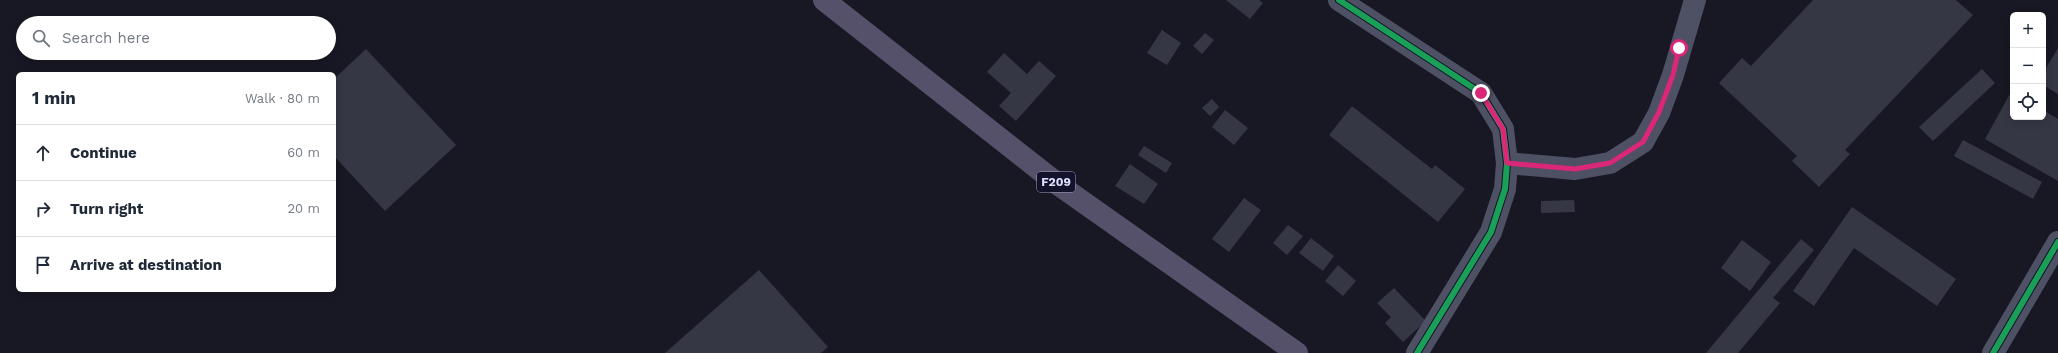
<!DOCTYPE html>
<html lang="en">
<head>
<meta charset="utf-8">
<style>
	:root { --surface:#fff; --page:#f6f6f7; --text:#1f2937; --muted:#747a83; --line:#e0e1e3 }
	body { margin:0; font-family:"Work Sans",sans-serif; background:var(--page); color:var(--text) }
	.controls { position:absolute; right:12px; top:12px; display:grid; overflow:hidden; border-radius:6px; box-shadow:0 2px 10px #0003 }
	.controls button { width:36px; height:36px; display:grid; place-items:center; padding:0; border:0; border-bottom:1px solid var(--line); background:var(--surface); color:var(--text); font:20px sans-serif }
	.stop { position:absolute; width:12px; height:12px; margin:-9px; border:3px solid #db2777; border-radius:50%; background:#fff }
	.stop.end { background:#db2777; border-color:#fff; box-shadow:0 1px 4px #0008 }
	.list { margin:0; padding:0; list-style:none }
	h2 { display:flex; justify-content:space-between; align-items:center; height:52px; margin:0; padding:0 16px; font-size:17px }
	h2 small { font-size:13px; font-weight:400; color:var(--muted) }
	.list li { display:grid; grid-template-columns:26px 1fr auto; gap:12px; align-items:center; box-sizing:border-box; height:56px; padding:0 16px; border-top:1px solid var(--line) }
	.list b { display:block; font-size:15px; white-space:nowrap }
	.list em { font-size:13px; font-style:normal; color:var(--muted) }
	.icon { flex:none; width:22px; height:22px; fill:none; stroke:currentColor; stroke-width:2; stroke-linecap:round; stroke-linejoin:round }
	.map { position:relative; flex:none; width:2058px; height:353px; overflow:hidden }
	.search { position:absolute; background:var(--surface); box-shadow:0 2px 10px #0003; left:16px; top:16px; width:320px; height:44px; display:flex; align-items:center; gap:10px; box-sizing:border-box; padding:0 14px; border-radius:22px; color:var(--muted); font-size:15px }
	.panel { position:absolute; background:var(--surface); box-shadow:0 2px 10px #0003; left:16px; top:72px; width:320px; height:220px; border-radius:6px }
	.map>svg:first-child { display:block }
	.building { fill:#363745 }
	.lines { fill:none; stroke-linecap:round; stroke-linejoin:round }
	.minor { stroke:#4e5064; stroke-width:22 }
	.major { stroke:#55516a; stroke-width:22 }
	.cycleway-casing { stroke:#12132a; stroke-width:8 }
	.cycleway { stroke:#1a9f57; stroke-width:6 }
	.route { stroke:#db2777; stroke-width:5 }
	.labels { text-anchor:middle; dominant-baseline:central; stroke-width:4; stroke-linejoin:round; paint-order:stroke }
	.shield { fill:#12132a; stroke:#a0a2be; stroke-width:1 }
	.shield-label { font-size:12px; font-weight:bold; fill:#dde0fd }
</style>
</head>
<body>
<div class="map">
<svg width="2058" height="353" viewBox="0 0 2058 353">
	<rect width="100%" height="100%" fill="#181824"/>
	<path class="building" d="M1226,0H1259L1263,3L1250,19Z
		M1813,0H1956L1973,15L1845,150L1850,154L1819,187L1792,161L1797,156L1719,83L1742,58L1751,66Z
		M1162,30L1181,43L1167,65L1147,53Z
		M1205,33L1214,40L1202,54L1193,46Z
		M2058,48V94L2043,85V73Z
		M366,49L456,145L385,211L334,156V79Z
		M1004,53L1027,74L1039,61L1056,76L1016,121L999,106L1011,93L987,72Z
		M1982,69L1995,83L1933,141L1919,127Z
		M2011,92L2013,93V117H2043V110L2058,119V181L1985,139Z
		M1212,99L1219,107L1210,116L1202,108Z
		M1352,106L1432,169L1435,165L1465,189L1438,222L1329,135Z
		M1225,110L1248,128L1234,145L1212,127Z
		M1963,140L2042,182L2033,199L1954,156Z
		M1144,146L1172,163L1166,173L1138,155Z
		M1130,164L1158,184L1144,204L1115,186Z
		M1244,198L1261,210L1229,252L1212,239Z
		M1574,200L1575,212L1541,213V201Z
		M1852,207L1956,279L1937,306L1854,248L1814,306L1793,291Z
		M1288,225L1303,236L1287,255L1273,243Z
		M1311,238L1334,256L1323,271L1299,253Z
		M1801,239L1814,250L1773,298L1780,303L1738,353H1706Z
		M1742,240L1771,262L1750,291L1721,268Z
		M1338,265L1356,281L1343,296L1325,281Z
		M759,270L828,347L821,353H665Z
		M1394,288L1426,321L1403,342L1385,323L1391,317L1377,303Z"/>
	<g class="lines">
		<path class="minor" d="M1339,0L1481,93L1503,129L1507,163L1505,189L1491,232L1417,353
			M1507,163L1575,169L1610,163L1643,142L1659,113L1673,75L1695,0
			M1993,353L2058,242"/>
		<path class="major" d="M824,0L1059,185L1297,353"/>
		<defs>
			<path id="cycleway" d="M1339,0L1481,93L1503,129L1507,163L1505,189L1491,232L1417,353
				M1993,353L2058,242"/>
		</defs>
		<use href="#cycleway" class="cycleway-casing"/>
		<use href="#cycleway" class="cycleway"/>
	</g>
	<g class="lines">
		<path class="route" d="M1481,93L1503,129L1507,163L1575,169L1610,163L1643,142L1659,112L1673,75L1679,48"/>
	</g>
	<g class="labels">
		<rect class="shield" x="1037" y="172" width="38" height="20" rx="3"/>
		<g class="shield-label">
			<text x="1056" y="182">F209</text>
		</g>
	</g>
</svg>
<div class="controls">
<button>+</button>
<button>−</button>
<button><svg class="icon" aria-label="locate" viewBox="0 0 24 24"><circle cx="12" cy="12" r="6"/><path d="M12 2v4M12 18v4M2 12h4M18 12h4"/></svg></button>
</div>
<div class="stop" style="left:1679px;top:48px"></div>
<div class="stop end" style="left:1481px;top:93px"></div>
<div class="search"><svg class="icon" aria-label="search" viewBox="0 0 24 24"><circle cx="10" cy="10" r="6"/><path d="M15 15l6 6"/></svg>Search here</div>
<section class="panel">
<h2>1 min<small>Walk · 80 m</small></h2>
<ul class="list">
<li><svg class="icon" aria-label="ahead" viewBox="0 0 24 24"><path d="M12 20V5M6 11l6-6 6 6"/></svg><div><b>Continue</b></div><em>60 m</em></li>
<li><svg class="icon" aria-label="right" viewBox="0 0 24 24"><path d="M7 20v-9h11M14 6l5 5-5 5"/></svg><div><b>Turn right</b></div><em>20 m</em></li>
<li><svg class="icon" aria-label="arrive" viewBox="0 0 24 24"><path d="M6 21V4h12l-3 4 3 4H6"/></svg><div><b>Arrive at destination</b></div></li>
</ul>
</section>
</div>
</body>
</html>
